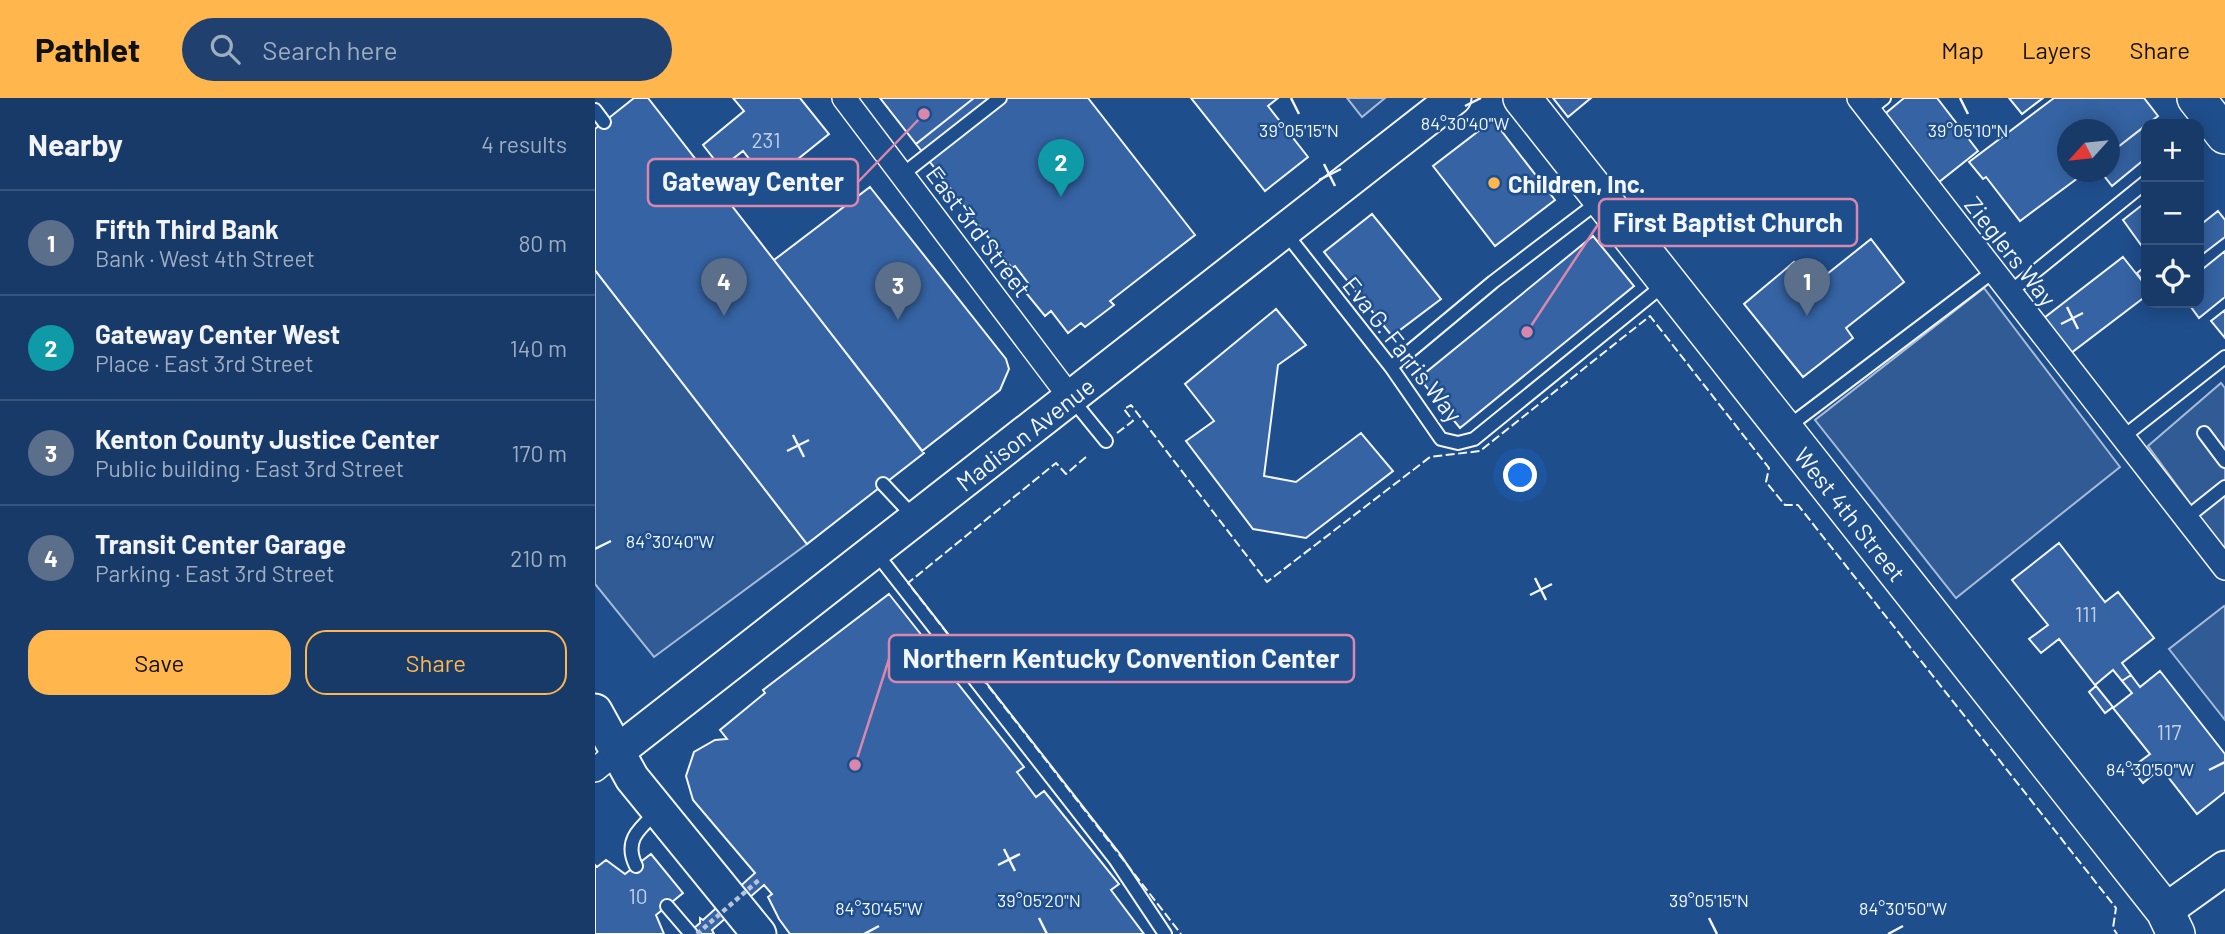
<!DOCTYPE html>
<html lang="en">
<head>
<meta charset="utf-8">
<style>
	:root { --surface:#173a69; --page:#20416f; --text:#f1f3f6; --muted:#9eadc0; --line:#36547d; --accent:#ffb74d }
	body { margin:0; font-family:Barlow,sans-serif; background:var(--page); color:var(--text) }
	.controls { position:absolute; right:21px; top:21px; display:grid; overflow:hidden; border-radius:14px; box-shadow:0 4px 18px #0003 }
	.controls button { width:63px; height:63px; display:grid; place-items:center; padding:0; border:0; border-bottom:2px solid var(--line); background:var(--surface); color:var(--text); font:35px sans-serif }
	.compass { position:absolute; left:1462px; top:21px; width:63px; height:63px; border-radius:50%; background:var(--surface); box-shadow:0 4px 18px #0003; rotate:243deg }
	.you { position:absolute; left:926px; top:378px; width:24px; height:24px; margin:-18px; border:5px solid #fff; border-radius:50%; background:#1a73e8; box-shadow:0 0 0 10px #1a73e833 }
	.badge { display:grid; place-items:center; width:46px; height:46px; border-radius:50%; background:var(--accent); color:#fff; font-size:23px; font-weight:700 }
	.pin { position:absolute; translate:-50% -58px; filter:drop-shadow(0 2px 4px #0008) }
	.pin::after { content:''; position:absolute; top:37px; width:24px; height:21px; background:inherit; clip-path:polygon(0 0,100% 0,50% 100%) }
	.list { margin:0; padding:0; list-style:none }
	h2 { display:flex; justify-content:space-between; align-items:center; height:91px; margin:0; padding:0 28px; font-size:30px }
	h2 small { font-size:23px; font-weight:400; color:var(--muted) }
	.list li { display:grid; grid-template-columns:46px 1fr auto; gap:21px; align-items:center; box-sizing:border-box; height:105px; padding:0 28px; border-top:2px solid var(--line) }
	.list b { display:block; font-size:26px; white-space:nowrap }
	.list p { margin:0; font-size:23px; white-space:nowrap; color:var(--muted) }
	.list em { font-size:23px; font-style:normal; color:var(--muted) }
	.actions { display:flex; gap:14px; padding:21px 28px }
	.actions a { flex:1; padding:16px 0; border:2px solid var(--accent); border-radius:21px; text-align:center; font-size:24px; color:var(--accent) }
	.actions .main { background:var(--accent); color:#111 }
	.icon { flex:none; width:38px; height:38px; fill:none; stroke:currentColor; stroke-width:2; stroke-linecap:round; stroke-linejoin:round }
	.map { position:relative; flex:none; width:1630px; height:836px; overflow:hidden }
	header { display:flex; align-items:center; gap:42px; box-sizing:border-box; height:98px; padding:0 35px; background:var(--accent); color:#111 }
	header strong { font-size:33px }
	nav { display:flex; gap:38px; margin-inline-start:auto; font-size:24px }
	.search { width:490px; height:63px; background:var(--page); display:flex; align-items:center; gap:18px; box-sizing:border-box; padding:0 24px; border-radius:38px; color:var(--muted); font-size:26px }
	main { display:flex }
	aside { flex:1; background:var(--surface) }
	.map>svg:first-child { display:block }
	.parking { fill:#305b95; stroke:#a8bbd7; stroke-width:2 }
	.building { fill:#3563a3; stroke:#f2f6ff; stroke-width:2 }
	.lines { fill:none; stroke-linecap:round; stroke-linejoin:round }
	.lane-casing { stroke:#f2f6ff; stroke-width:16 }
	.street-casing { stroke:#f2f6ff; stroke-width:26 }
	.secondary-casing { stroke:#f2f6ff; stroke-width:37 }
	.primary-casing { stroke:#f2f6ff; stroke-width:40 }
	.lane { stroke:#1f4e8c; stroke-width:12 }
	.street { stroke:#1f4e8c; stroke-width:23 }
	.secondary { stroke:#1f4e8c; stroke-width:33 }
	.primary { stroke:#1f4e8c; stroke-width:37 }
	.path-bridge { stroke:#b3c4dc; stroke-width:4.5; stroke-dasharray:5 3.5; stroke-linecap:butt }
	.fence { stroke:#f2f6ff; stroke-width:2; stroke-dasharray:9 3.5; stroke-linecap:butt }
	.ticks { fill:none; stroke:#f2f6ff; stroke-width:2.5 }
	.poi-dot { fill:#ffb74d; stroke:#1f4e8c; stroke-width:2.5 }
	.labels { text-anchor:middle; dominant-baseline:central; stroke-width:5; stroke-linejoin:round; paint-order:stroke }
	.number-label { font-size:21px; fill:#c3d1e8 }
	.poi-label { font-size:24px; font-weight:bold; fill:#f2f6ff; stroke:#1f4e8c; text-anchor:start }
	.street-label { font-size:24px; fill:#f2f6ff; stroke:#1f4e8c }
	.ticks-label { font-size:18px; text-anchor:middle; fill:#f2f6ff; stroke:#1f4e8c; stroke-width:5; stroke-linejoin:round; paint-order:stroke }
	.leader { fill:none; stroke:#da87ad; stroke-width:2.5 }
	.callout-dot { fill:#da87ad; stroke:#1f4e8c; stroke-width:2.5 }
	.callout { fill:#1f4e8c; stroke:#da87ad; stroke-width:2.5 }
	.callout-label { font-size:26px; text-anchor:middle; font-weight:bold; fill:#f2f6ff }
</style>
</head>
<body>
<header>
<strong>Pathlet</strong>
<div class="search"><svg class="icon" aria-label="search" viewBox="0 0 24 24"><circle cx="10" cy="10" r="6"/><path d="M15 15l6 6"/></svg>Search here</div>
<nav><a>Map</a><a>Layers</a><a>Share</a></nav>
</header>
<main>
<aside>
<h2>Nearby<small>4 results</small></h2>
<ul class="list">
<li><span class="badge" style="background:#5c6f8a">1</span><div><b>Fifth Third Bank</b><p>Bank · West 4th Street</p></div><em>80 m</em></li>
<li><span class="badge" style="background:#0f9aa8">2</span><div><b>Gateway Center West</b><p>Place · East 3rd Street</p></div><em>140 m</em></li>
<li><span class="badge" style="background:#5c6f8a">3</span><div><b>Kenton County Justice Center</b><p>Public building · East 3rd Street</p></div><em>170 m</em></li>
<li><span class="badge" style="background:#5c6f8a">4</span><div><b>Transit Center Garage</b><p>Parking · East 3rd Street</p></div><em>210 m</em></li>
</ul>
<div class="actions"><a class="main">Save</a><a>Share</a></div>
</aside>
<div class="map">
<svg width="1630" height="836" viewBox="0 0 1630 836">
	<rect width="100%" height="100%" fill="#1f4e8c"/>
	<path class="parking" d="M752,0H790L767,19Z
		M0,172L212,446L59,559L0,486Z
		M1389,190L1525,369L1361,500L1220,322Z
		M1626,285L1630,290V453L1553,348Z
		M1629,508L1630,510V622L1574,551Z"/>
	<path class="building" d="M39,0H53L329,355L212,446L0,172V31Z
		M138,0H205L234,36L173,85L148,53L126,70L108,47L149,13Z
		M285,0H379L321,46Z
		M379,0H493L600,137L515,203L519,207L490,229L486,225L473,235L456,213L450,218L427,190L433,185L420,168L417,170L321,46Z
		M596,0H683L673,8L713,59L670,93Z
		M958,0H996L973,19Z
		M1309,0H1342L1383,53L1344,84L1291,15Z
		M1414,0H1448L1427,16Z
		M1459,0H1549L1563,18L1514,56V32H1472V74H1491L1425,123L1391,79L1388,81L1374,64Z
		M898,22L960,102L900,148L838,68Z
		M1551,27V60L1517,88L1506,74H1514V56Z
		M275,89L411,261L414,271L405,292L327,353L179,162Z
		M1551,104V143L1546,147L1528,122Z
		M1623,113L1630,122V139L1604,159V128Z
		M777,116L846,201L797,238L729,154Z
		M998,138L1039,188L865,330L824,280Z
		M1276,141L1309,184L1251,230L1258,240L1208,279L1149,206L1199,164L1217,188Z
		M1630,153V199L1604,220L1593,205H1604V174Z
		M1528,159L1551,188V198L1476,255L1449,220Z
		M1551,168V188L1542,175Z
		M681,211L711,247L683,267L669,378L701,384L766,335L798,373L711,440L658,431L591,343L619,323L590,286Z
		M1630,212V240L1616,223Z
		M1464,445L1510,504L1523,494L1559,540L1527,565L1536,577L1527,583L1518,572L1500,587L1464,541L1446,555L1434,541L1453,527L1417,482Z
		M294,496L332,544L325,550L342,572L348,567L429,669L422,674L441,699L449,693L524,786L516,792L549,836H195L184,821L173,799L177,796L169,787L117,832L119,836H92L105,825V820L108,822L160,775L98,702L91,678L99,654L120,642L132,641L125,632L170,595L168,592Z
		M1565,573L1630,656V694L1602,716L1566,670L1548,685L1536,670L1555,656L1518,610L1537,595L1527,583L1536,577L1545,589Z
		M1501,588L1518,609L1510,615L1494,594Z
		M56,756L88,795L61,817L69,836H0V767L2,769L11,762L30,776Z"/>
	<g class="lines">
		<defs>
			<path id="lane" d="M0,12L9,24
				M1274,12L1289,0
				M308,76L405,0
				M689,133L796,269L846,341L863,345L879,341L1071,185
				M1415,194L1551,84
				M796,269L898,184L1003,104
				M476,300L511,343
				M1190,331L1399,173
				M1609,335L1630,363
				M1528,339L1630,259
				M288,386L319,419
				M1591,420L1630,389
				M281,455L520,761L570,836
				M41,768C28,742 45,730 63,713
				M72,808L96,836"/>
			<path id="street" d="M249,0L475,299
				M1264,0L1630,470
				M0,672L23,653"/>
			<g id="secondary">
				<path d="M0,613L37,680L164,836"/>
				<path id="s1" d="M23,653L859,0"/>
				<path d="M1570,813L1630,770"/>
			</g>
			<g id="primary">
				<path id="s2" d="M927,0L1570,813L1581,836"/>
				<path d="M1601,0L1630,37"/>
			</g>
		</defs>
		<use href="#lane" class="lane-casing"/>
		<use href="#street" class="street-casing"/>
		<use href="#secondary" class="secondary-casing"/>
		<use href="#primary" class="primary-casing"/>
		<use href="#lane" class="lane"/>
		<use href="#street" class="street"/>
		<use href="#secondary" class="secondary"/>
		<use href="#primary" class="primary"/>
		<path class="path-bridge" d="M102,836L165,781"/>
		<path class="fence" d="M522,335L538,323L529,311L536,307L672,484L835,359L885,353L1055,218L1174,370L1171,384L1190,407H1203L1521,810L1518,830L1522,836
			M491,359L471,376L461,365L313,485L586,836"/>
	</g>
	<path class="ticks" d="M696,0L704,16M1365,0L1373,16M870,8L886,0M729,66L740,88M724,82L746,71M1472,209L1483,231M1466,226L1488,215M198,337L209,359M192,353L214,342M0,451L16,443M940,480L951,502M935,497L957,486M1614,672L1630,664M409,751L420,773M403,767L425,756M444,820L452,836M1114,820L1122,836M269,836L284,828M1293,836L1308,828"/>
	<circle class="poi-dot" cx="899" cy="85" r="7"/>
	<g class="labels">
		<g class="number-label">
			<text x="171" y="41">231</text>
			<text x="1491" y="515">111</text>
			<text x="1574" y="633">117</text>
			<text x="43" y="797">10</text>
		</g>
		<g class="poi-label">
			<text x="913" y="85">Children, Inc.</text>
		</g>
		<g class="street-label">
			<text transform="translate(384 133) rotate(53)">East 3rd Street</text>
			<text transform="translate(1416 153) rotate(52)">Zieglers Way</text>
			<text transform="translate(808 251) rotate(52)">Eva G. Farris Way</text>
			<text stroke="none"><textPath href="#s1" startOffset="516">Madison Avenue</textPath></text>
			<text stroke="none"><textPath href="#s2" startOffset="530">West 4th Street</textPath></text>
		</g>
	</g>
	<g class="ticks-label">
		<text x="870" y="32">84°30'40"W</text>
		<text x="704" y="39">39°05'15"N</text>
		<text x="1373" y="39">39°05'10"N</text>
		<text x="75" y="450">84°30'40"W</text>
		<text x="1555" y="678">84°30'50"W</text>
		<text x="444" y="809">39°05'20"N</text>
		<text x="1114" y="809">39°05'15"N</text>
		<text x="284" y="817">84°30'45"W</text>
		<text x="1308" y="817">84°30'50"W</text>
	</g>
	<path class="leader" d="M329 16L263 84M932 234L1004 125M260 667L294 561"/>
	<g class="callout-dot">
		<circle cx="329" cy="16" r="7"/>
		<circle cx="932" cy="234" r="7"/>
		<circle cx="260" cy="667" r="7"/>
	</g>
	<g class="callout">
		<rect x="53" y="61" width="210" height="47" rx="7"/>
		<rect x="1004" y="101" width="258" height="47" rx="7"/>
		<rect x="294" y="537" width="465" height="47" rx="7"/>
	</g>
	<g class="callout-label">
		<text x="158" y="93">Gateway Center</text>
		<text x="1133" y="134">First Baptist Church</text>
		<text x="526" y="570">Northern Kentucky Convention Center</text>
	</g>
</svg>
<div class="controls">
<button>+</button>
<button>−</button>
<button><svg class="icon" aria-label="locate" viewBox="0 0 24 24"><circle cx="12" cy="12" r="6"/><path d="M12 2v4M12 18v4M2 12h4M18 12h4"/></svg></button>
</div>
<svg class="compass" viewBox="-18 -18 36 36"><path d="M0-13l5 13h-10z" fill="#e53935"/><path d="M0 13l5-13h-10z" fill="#9eadc0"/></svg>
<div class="you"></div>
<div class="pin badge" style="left:1212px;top:218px;background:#5c6f8a">1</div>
<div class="pin badge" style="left:466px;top:99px;background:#0f9aa8">2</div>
<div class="pin badge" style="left:303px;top:222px;background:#5c6f8a">3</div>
<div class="pin badge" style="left:129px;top:218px;background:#5c6f8a">4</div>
</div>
</main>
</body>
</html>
